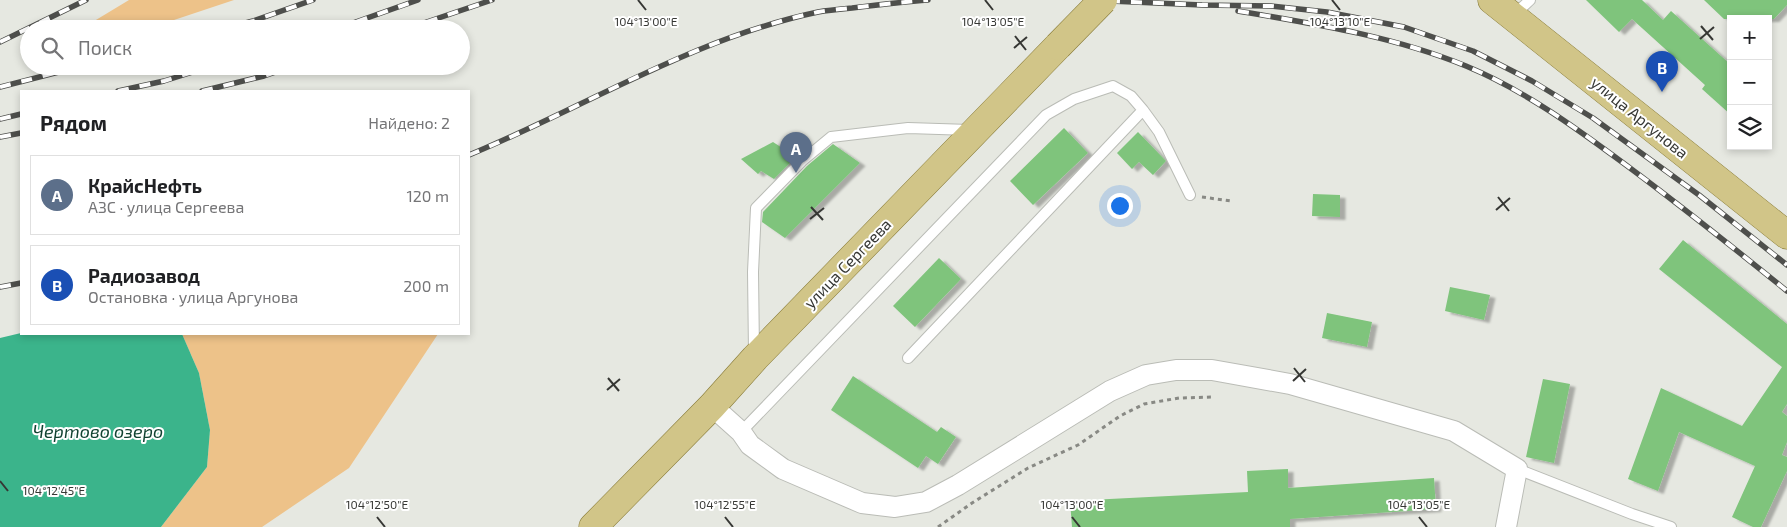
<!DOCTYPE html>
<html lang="ru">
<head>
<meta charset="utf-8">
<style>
	:root { --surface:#fff; --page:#f6f6f6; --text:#202124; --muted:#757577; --line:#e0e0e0; --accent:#7c3aed }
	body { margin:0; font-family:"Exo 2",sans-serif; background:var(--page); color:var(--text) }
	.controls { position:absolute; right:15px; top:15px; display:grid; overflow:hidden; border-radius:0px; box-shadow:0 2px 8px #0003 }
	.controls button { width:45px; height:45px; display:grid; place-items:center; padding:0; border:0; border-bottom:1px solid var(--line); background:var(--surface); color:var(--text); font:25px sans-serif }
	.you { position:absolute; left:1119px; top:205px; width:18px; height:18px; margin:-12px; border:4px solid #fff; border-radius:50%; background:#1a73e8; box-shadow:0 0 0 8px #1a73e833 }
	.badge { display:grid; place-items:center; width:32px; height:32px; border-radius:50%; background:var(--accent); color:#fff; font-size:16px; font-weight:700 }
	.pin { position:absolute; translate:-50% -41px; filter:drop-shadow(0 1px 2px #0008) }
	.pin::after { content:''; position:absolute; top:26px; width:18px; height:15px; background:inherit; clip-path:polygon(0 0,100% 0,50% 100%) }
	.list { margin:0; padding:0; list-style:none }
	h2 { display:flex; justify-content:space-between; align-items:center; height:65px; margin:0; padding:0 20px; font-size:21px }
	h2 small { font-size:16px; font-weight:400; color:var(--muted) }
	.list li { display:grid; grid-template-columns:32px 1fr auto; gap:15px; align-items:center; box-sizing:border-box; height:80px; margin:0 10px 10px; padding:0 10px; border:1px solid var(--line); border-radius:0px }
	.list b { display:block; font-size:19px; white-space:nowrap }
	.list p { margin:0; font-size:16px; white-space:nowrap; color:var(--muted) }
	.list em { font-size:16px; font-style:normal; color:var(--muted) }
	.icon { flex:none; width:28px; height:28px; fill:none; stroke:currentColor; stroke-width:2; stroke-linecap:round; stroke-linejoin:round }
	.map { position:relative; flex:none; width:1787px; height:527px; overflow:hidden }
	.search { position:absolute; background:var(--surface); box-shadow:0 2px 8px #0003; left:20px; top:20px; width:450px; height:55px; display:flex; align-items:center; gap:12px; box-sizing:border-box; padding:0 18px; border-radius:28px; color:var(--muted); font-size:19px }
	.panel { position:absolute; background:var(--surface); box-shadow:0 2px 8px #0003; left:20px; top:90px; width:450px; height:245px; border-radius:0px }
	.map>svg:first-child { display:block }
	.green { fill:#edc289 }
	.water { fill:#3bb48b }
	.building { fill:#7fc47c; filter:url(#shadow) }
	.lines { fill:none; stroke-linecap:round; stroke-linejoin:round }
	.service-casing { stroke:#babcb6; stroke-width:12 }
	.minor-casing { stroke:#babcb6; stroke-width:22 }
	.primary-casing { stroke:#877a37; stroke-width:29 }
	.path { stroke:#888984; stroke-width:3; stroke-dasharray:4 4; stroke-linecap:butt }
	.service { stroke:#fff; stroke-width:10 }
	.minor { stroke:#fff; stroke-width:20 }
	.primary { stroke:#d1c588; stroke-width:28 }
	.rail-casing { stroke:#4e4f4c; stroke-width:5.5 }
	.rail { stroke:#fff; stroke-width:4; stroke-dasharray:11; stroke-linecap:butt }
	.primary-bridge-casing { stroke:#877a37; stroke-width:29; stroke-linecap:butt }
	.primary-bridge { stroke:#d1c588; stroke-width:28 }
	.ticks { fill:none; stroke:#363734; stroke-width:2 }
	.labels { text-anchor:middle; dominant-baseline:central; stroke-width:4; stroke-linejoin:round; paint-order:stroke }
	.street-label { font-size:16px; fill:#363734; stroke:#fff }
	.water-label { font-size:18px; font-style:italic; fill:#114332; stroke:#fff }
	.ticks-label { font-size:12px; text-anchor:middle; fill:#363734; stroke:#fff; stroke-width:4; stroke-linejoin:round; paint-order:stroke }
</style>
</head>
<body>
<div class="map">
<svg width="1787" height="527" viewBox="0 0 1787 527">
	<defs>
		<filter id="shadow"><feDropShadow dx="5.5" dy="3" stdDeviation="1" flood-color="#0004"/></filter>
	</defs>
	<rect width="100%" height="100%" fill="#e6e8e1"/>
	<path class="green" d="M129,0H234L165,23L112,29H81Z
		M182,334H438L349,468L262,527H161L207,467L210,430L199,373Z"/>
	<path class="water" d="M21,333L182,334L199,373L210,430L207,467L161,527H0V338Z"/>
	<path class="building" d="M1586,0H1642L1663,20L1671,11L1731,65V115L1702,89L1705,85L1632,19L1619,32Z
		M1704,0H1787V5L1774,19H1724Z
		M1064,128L1088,153L1033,205L1010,181Z
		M1138,132L1166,161L1153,175L1139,162L1132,169L1117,153Z
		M773,142L796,157L774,179L761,171L758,174L741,159Z
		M833,144L860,163L785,238L762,222L763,212L807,166Z
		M1313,194L1340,195V217L1312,216Z
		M1683,240L1787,324V404L1782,412L1787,416V442L1782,455L1787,457V471L1761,527H1753L1732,517L1755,466L1679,432L1658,491L1628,479L1661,388L1742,426L1782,367L1659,269Z
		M939,258L961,279L915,327L893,306Z
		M1450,287L1490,295L1484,320L1445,311Z
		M1327,313L1372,322L1367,347L1322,338Z
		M853,376L937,432L941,427L956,437L938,464L926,456L918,468L831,410Z
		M1543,379L1570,384L1554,463L1526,457Z
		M1288,469V488L1434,478L1436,509L1290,519V527H1072L1070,501L1248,492L1247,471Z"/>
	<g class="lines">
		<defs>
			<path id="service" d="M1513,16L1530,0
				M1143,110L1159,132L1190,195
				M754,353L753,272L756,208L802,161L831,137L908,128L970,130
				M741,432L1046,115L1074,99L1113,86L1131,96L1143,110L908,358
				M1517,469L1632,514L1671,527"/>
			<path id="minor" d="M712,406L741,432L750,445L783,469L862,503L895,507L926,502L958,485L1110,391L1146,375L1176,370H1212L1290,384L1454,431L1517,469L1506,527"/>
			<path id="primary" d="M1492,0L1787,235
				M593,527L712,406L755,358L1058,46"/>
		</defs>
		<use href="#service" class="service-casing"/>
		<use href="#minor" class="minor-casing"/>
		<use href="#primary" class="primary-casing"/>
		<path class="path" d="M1202,197L1231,201
			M938,527L972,503L1028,468L1078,445L1120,416L1144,404L1179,398L1212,397"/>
		<use href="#service" class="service"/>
		<use href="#minor" class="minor"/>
		<use href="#primary" class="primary"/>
		<defs>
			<path id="rail" d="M1087,0L1202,5L1271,6L1327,12L1404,27L1473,51L1532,81L1593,118L1699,195L1787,265
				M1238,11C1315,24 1393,36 1466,66C1524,90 1576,128 1626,165C1681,206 1734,248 1787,291
				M223,29L253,21L313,0
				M336,29L418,0
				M406,29L492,0
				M0,42L86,0
				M0,87L82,66
				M118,91L164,81L212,66
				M202,91L264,76L293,66
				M0,119L21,114
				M0,137L21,133
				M469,155C585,107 694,38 818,12C829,10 841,9 852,8C877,5 902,2 928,0
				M0,287L21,283"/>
		</defs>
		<use href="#rail" class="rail-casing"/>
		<use href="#rail" class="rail"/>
		<defs>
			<path id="primary-bridge" d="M1058,46L1103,0"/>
		</defs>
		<use href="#primary-bridge" class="primary-bridge-casing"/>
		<use href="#primary-bridge" class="primary-bridge"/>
	</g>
	<path class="ticks" d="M638,0L646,10M985,0L993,10M1332,0L1340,10M1701,26L1713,40M1015,36L1026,50M1700,39L1714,27M1014,48L1027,37M1498,197L1509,211M811,207L823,220M1496,210L1510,198M810,219L824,208M1294,368L1305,382M608,378L619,391M1293,381L1306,369M607,390L620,379M0,481L8,491M377,517L385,527M725,517L733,527M1072,517L1080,527M1419,517L1427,527"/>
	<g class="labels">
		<g class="street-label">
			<text transform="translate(1640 117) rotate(39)">улица Аргунова</text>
			<text transform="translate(847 263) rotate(-46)">улица Сергеева</text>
		</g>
		<g class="water-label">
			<text x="98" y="431">Чертово озеро</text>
		</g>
	</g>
	<g class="ticks-label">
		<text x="646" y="26">104°13'00"E</text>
		<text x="993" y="26">104°13'05"E</text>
		<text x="1340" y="26">104°13'10"E</text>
		<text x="54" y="495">104°12'45"E</text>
		<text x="377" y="509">104°12'50"E</text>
		<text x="725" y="509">104°12'55"E</text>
		<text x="1072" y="509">104°13'00"E</text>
		<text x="1419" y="509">104°13'05"E</text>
	</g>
</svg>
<div class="controls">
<button>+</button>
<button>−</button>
<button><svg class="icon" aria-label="layers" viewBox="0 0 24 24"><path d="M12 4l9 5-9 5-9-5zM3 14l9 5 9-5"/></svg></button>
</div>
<div class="you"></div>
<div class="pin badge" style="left:796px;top:173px;background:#5c6f8a">A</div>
<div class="pin badge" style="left:1662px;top:92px;background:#1a4fb4">B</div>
<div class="search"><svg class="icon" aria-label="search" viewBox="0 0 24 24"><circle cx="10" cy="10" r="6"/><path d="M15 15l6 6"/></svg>Поиск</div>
<section class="panel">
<h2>Рядом<small>Найдено: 2</small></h2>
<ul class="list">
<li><span class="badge" style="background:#5c6f8a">A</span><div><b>КрайсНефть</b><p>АЗС · улица Сергеева</p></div><em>120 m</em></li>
<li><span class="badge" style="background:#1a4fb4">B</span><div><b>Радиозавод</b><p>Остановка · улица Аргунова</p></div><em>200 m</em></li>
</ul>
</section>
</div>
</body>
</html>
